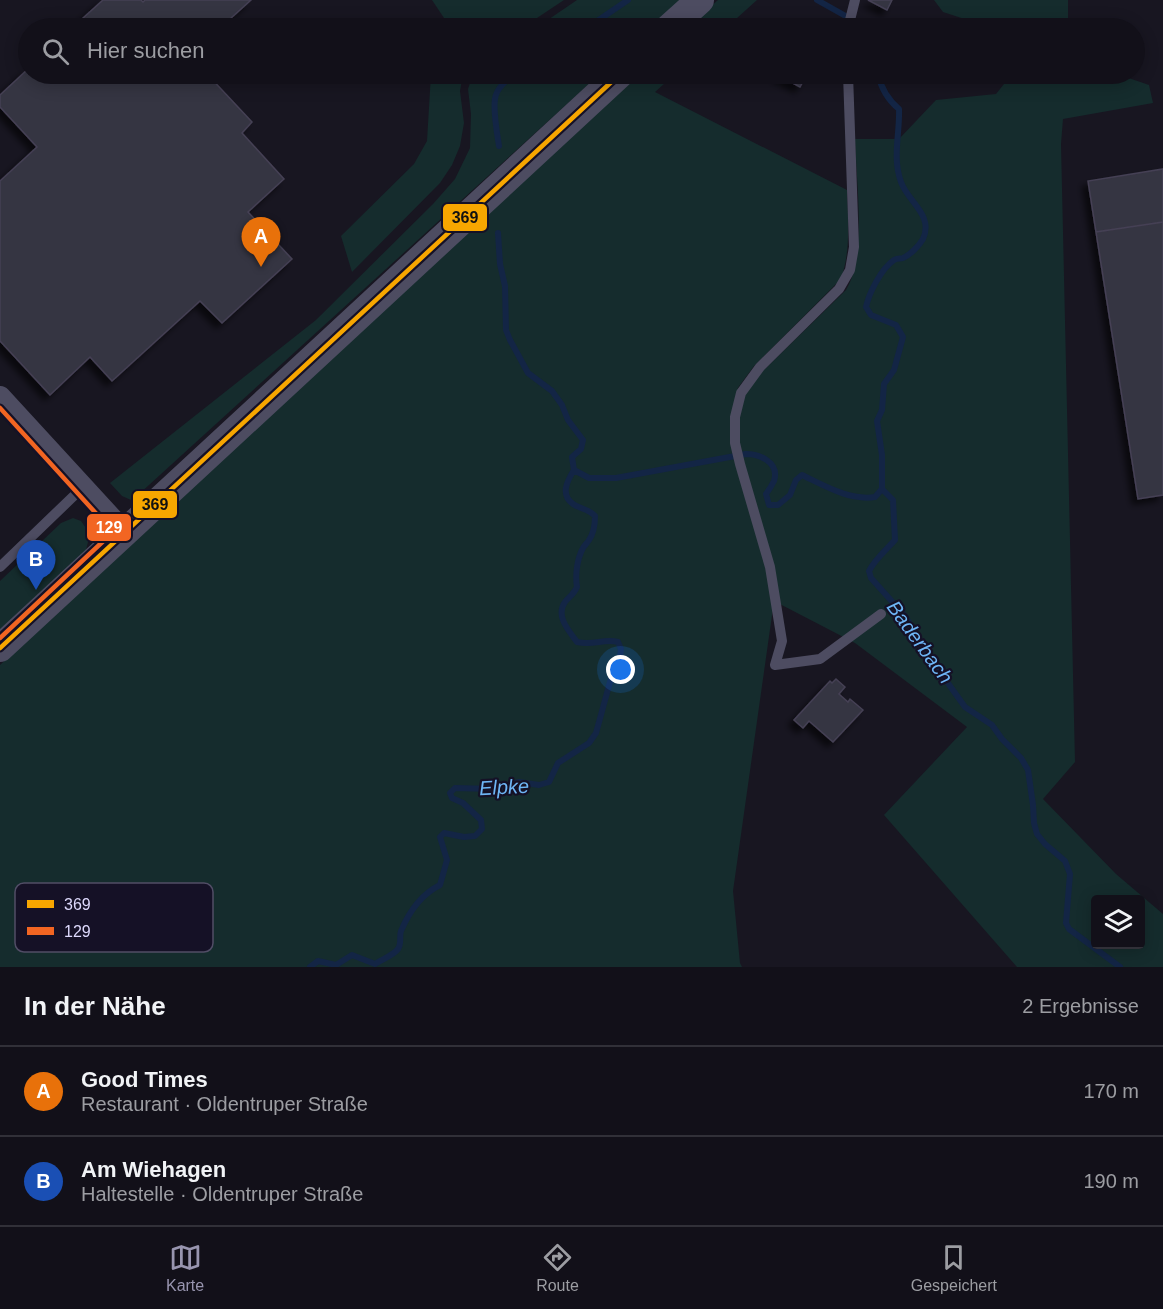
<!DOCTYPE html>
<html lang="de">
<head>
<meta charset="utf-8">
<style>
	:root { --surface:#121019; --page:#1f1e26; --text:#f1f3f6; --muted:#9c9da2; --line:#313038; --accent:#9895af }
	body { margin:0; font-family:Helvetica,sans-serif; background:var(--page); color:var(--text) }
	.controls { position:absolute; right:18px; bottom:18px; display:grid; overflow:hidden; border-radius:6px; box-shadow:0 3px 15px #0003 }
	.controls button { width:54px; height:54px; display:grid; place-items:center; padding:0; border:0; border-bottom:2px solid var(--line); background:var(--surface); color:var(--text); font:30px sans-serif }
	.you { position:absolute; left:621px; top:670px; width:21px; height:21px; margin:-15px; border:4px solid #fff; border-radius:50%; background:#1a73e8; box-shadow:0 0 0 9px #1a73e833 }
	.badge { display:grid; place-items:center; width:39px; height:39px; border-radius:50%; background:var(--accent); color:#fff; font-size:20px; font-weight:700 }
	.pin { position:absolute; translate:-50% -50px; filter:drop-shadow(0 2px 3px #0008) }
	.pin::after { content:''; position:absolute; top:32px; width:21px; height:18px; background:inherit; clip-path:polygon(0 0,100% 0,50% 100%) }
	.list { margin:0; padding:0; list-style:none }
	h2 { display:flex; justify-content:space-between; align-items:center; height:78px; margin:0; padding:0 24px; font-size:26px }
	h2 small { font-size:20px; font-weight:400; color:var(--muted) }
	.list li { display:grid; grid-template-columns:39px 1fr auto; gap:18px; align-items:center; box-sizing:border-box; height:90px; padding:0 24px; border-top:2px solid var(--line) }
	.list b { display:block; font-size:22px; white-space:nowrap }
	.list p { margin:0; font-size:20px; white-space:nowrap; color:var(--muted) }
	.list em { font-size:20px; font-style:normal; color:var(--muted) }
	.icon { flex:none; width:33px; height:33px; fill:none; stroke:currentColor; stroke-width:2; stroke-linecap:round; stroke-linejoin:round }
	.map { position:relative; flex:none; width:1163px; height:967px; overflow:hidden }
	.search { position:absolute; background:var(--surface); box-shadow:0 3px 15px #0003; left:18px; right:18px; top:18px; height:66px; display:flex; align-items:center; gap:15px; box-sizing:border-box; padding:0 21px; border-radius:33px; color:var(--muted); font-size:22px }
	.sheet { height:258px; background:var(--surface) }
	nav { display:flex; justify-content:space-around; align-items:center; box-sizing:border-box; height:84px; border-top:2px solid var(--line); background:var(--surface); font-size:16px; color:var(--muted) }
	nav a { display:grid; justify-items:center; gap:3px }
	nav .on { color:var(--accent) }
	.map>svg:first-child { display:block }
	.green { fill:#152c2d; fill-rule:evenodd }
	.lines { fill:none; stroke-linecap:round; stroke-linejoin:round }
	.stream { stroke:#132545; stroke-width:6 }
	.building { fill:#363443; stroke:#454154; stroke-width:1.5; filter:url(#shadow) }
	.service { stroke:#4d4c61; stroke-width:10 }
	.minor { stroke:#4d4c61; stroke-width:22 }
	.tertiary { stroke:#4d4c61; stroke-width:28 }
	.bus-1-casing { stroke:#151126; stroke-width:9 }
	.bus-2-casing { stroke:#151126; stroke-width:9 }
	.bus-1 { stroke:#f7a600; stroke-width:4.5 }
	.bus-2 { stroke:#f26522; stroke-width:4.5 }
	.labels { text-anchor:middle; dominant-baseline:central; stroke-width:4.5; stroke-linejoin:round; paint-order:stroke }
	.water-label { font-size:20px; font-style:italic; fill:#6eb5f5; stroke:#151126 }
	.key { fill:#151126; stroke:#514d66; stroke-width:1.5 }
	.key-label { font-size:16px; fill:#ddd9fc }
	.line-badge { stroke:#151126; stroke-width:2 }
	.badge-label { font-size:16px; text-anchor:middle; font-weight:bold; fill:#fff }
	.pale-badge-label { font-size:16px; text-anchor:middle; font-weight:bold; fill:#111 }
</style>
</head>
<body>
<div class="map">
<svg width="1163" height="967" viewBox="0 0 1163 967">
	<defs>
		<filter id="shadow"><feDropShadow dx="-5.5" dy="5.5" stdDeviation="3" flood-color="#0009"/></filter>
	</defs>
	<rect width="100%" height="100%" fill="#181621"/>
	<path class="green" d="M432,0H564L522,28H441L444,18Z
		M577,0H681L650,28H536Z
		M718,0H757L726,28H687Z
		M934,0H1068V28H992L943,12Z
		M431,74H463L460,91L464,123L460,146L452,165L440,183L352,272L341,236L414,164L427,141Z
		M476,74H600L138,495L131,500L122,496L110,483L316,320L433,204L455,179L470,148L471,114L468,89L472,77Z
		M638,74H675L655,92L847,190C848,220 851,250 841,279L754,366L737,389L766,368L846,290C867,256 856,179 855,139H899L936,100L996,94L1012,74H1117L1149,85L1153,103L1063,119L1061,144L1075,762L1043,799L1116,874L1163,914V967H1017L884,815L967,727L855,643L774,601L733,891L740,963L742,967H0V665ZM1096,900H1140V944H1096Z
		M73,518L81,521L90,534L86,550L0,632V581L61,523Z"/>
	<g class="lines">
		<path class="stream" d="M817,0L858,23L864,28
			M587,28L628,0
			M878,74C881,88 887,99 899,109C900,133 892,158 901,182C908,202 934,215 923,239C919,246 910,255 903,258C900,259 897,258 894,260C881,269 869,293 866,307L871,315L896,325L903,337L894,370L884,384L882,410L877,421L882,455V489
			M499,146C497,133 493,111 495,99C496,90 507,76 517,77C536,79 539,83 557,74
			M498,233L500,264L505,286L506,330L510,340L528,373L552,391L562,405L568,420L583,440L581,449L572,457L574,470
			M574,470L589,478H616L746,454C759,454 780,462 774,481C772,485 769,490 766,494L769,505H778L790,495L796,480L802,475C825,486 850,501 875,497L882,489
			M882,489L893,500L895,540C886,550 875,559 869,571L871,578L905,616L930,658L965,707L992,725L1002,739L1021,758L1028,770L1033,805L1034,823L1037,834L1045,844L1065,861L1070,874L1066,923L1069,929L1120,967
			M310,967L318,961L336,965L352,955L375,964C381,960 394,955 398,949C402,943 399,936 401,931C409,912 422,894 440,885L447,860L440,837L444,833L464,837L475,836L482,829L481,820L463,803L452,798L450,793L455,788L492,789L519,782L539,785L549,782L558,763L589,743L596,733L610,682L619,665L621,649L618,642C604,638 594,646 577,642C569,631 555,616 565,602C569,597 574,594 577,587C575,575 577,559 583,548C584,546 588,542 589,540C594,533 595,524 595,516C589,509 580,509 573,504C560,495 567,481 574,470"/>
	</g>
	<path class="building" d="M103,0H141L143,2L145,0H251L220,28H72Z
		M868,0H892L887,10Z
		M28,69V74H207L252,122L242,133L284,179L248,212L292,259L222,323L200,301L112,381L90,357L50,395L0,341V181L37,147L0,107V95Z
		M776,74H807L800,87Z
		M1163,169V222L1096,232L1088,181Z
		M1163,222V495L1138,499L1096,232Z
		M836,679L845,687L839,694L848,702L850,699L863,710L833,742L809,721L803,728L794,720L830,681L832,683Z"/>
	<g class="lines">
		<path class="service" d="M848,28L855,0
			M848,74L854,247L850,270L839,289L760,367L741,393L735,417V443L740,464L770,567L782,641L775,665L820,659L881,614
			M0,567L83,487"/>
		<path class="minor" d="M0,397L124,532"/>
		<path class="tertiary" d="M669,28L700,0
			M0,648L620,74"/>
		<defs>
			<path id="bus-1" d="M0,648L620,74"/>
			<path id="bus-2" d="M0,408L113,532L0,638"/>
		</defs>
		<use href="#bus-1" class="bus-1-casing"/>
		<use href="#bus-2" class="bus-2-casing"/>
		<use href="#bus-1" class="bus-1"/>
		<use href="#bus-2" class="bus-2"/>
	</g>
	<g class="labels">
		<g class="water-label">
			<text transform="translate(920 642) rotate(54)">Baderbach</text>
			<text transform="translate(504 787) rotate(-3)">Elpke</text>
		</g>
	</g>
	<rect x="15" y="883" width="198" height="69" rx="9" class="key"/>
	<rect x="27" y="900" width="27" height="8" fill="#f7a600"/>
	<rect x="27" y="927" width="27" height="8" fill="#f26522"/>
	<g class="key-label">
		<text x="64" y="910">369</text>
		<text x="64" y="937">129</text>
	</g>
	<g class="line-badge">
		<rect x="442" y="203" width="46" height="29" rx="6" fill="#f7a600"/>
		<rect x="132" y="490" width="46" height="29" rx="6" fill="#f7a600"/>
		<rect x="86" y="513" width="46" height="29" rx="6" fill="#f26522"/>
	</g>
	<g class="badge-label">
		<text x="109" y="533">129</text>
	</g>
	<g class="pale-badge-label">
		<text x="465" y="223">369</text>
		<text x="155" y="510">369</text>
	</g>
</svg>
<div class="controls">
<button><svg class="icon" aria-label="layers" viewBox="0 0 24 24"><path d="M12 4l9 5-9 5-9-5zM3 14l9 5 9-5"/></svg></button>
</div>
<div class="you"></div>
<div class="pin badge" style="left:261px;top:267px;background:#e8710a">A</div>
<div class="pin badge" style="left:36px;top:590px;background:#1a4fb4">B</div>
<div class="search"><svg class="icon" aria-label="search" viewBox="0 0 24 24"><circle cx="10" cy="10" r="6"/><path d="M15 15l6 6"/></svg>Hier suchen</div>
</div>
<section class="sheet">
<h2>In der Nähe<small>2 Ergebnisse</small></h2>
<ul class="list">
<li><span class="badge" style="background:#e8710a">A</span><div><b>Good Times</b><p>Restaurant · Oldentruper Straße</p></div><em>170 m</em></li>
<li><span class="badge" style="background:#1a4fb4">B</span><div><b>Am Wiehagen</b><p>Haltestelle · Oldentruper Straße</p></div><em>190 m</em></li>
</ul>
</section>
<nav>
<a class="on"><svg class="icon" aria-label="map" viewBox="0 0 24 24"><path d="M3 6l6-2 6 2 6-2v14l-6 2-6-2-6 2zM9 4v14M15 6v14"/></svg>Karte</a>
<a><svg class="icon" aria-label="directions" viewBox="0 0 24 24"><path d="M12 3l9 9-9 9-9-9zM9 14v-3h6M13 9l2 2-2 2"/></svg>Route</a>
<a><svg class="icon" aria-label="saved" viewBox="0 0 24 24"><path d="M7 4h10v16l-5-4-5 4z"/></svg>Gespeichert</a>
</nav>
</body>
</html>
